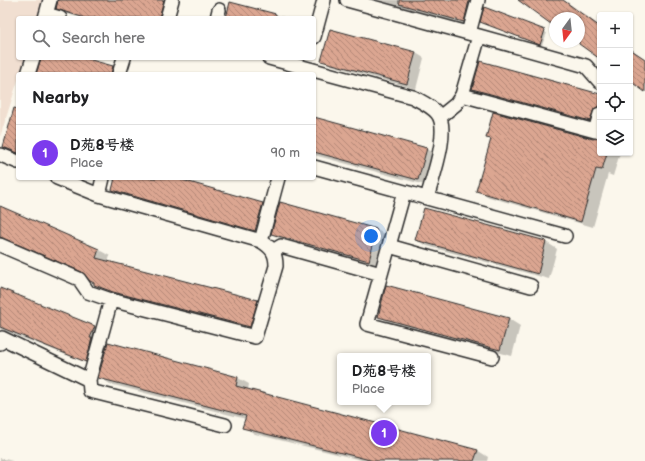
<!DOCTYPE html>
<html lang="en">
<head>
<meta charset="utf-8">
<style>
	:root { --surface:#fff; --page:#f2f2f2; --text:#202124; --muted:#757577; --line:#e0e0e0; --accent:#7c3aed }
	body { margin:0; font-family:"Balsamiq Sans","LXGW WenKai TC",sans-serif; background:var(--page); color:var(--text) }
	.controls { position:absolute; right:12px; top:12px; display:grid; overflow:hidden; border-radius:4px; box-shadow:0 1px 3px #0004 }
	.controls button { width:36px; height:36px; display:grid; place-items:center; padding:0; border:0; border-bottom:1px solid var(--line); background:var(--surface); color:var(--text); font:20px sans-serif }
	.compass { position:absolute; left:549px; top:12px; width:36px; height:36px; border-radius:50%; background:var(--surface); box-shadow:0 1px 3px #0004; rotate:195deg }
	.you { position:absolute; left:371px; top:236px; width:14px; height:14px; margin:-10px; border:3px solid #fff; border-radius:50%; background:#1a73e8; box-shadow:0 0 0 6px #1a73e833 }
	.badge { display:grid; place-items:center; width:26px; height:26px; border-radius:50%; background:var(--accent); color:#fff; font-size:13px; font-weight:700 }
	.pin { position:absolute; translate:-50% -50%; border:2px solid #fff; box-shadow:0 1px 4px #0006 }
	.popup { position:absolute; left:337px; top:353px; width:94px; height:52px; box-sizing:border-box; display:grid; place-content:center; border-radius:4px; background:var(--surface); filter:drop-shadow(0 1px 3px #0005); font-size:13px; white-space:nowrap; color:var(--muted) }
	.popup b { font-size:15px; color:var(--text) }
	.popup::after { content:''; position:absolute; left:50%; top:100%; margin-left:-8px; border:8px solid transparent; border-top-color:var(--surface) }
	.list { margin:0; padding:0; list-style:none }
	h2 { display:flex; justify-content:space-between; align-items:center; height:52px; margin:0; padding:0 16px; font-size:17px }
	h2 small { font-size:13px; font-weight:400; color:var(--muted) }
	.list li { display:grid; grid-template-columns:26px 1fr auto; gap:12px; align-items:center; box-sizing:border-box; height:56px; padding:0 16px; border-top:1px solid var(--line) }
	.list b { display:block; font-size:15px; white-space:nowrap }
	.list p { margin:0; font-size:13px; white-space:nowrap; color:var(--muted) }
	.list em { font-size:13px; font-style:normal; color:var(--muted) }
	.icon { flex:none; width:22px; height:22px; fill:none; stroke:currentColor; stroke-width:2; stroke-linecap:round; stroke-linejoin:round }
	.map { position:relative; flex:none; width:645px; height:461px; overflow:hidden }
	.search { position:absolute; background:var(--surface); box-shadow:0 1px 3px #0004; left:16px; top:16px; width:300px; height:44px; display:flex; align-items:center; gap:10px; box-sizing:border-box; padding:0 14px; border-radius:4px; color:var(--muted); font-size:15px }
	.panel { position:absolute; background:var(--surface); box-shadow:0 1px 3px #0004; left:16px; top:72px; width:300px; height:108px; border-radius:4px }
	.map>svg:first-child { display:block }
	.built { fill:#f1dfd1 }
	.shadow { fill:#0003 }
	.building { fill:url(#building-back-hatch); stroke:#2b2b2b }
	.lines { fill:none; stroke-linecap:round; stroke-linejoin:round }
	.street-casing { stroke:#2b2b2b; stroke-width:16 }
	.street { stroke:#fbf7ec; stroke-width:13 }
</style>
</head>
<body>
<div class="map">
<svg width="645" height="461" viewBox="0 0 645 461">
	<defs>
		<pattern id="building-back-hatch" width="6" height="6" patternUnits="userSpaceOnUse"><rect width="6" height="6" fill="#dba691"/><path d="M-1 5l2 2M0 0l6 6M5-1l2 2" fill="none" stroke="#b28777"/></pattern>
	</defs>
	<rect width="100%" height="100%" fill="#fbf7ec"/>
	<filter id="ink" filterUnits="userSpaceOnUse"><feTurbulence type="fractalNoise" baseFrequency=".025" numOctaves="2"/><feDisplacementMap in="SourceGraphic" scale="8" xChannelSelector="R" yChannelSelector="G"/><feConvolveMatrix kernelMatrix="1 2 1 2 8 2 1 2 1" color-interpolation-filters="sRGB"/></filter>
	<g filter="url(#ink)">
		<path class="built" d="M0,0H44L38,18H18V58H25L20,74H18V80L0,137Z"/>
		<path class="shadow" d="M59,0H157L174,8L171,18H81L68,14L57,8Z
			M375,0H484L475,27Z
			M519,0H564L600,26V58L578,42L579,18H555V26Z
			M231,3L288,18H227Z
			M486,9L547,33L542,45L484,23Z
			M331,30L416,53L424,58L416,89L331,65L322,60Z
			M630,48L645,59V90L630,80Z
			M481,63L600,95V127L484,95L473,89Z
			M142,71L152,74H141Z
			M314,118L426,149L438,155L429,186L314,155Z
			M18,119V154L5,147Z
			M487,137L593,140L600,138V153H620L613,176L608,174L593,227L489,197L478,191L492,140Z
			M112,178H171L263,203L274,210L266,235L124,196L113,190L115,182L112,180Z
			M280,204L377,230L388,236L380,266L283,240L272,234Z
			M0,207L99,250L110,256L108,262L257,301L268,307L261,333L126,298L106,291L95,285V283L85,274L15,244L0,243Z
			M424,209L546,242L557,249L549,279L427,246L416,240Z
			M387,286L509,319L520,326L512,356L390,323L379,316Z
			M0,289L95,327L106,333L97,367L0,329Z
			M108,344L238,378L249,384L248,390L477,450L488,457L487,461H365L255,434L244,427L246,419L110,384L99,377Z
			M0,458L13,461H0Z"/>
		<path class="building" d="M58,0H164L159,18H85L56,9Z
			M399,0H467L469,1L464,22L399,4Z
			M518,0H563L600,27V59L579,44V18H555V27Z
			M230,2L276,14V18H226Z
			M484,7L545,30L540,45L480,22Z
			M330,29L416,52L407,84L321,61Z
			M630,49L645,59V92L630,81Z
			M41,58H84L113,66L111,74H36Z
			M480,61L600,94L599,106L594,109L590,121L472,89Z
			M14,108L18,109V153L3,147Z
			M493,112L593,139L600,137V153H607L602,170L596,169L581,222L476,191L491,139L486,138Z
			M314,117L427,148L418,180L314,152Z
			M115,178H175L263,203L255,231L112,190Z
			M280,202L377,229L369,261L271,234Z
			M0,206L99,249L96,258L258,300L250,327L113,292L94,285V283L90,281L82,272L0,237Z
			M424,208L546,241L538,274L415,240Z
			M386,285L509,318L500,350L378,317Z
			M0,288L95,326L90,338H92L86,362L0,327Z
			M108,342L238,377L236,386L478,450L474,461H374L242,428L246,416L98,378Z"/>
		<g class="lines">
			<defs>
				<path id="street" d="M347,0L479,36
					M46,14L60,18
					M45,18L50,0
					M167,18L172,0
					M217,18L219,10
					M469,33L478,0
					M314,37L324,0
					M269,58L413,97C422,102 431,106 437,113C451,129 432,179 427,198
					M28,74L33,58
					M119,74L124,58
					M462,95L595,131L600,114
					M440,117L456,104L462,95L479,36L586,66L600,82
					M1,155L18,162
					M314,167L565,236
					M57,178L99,195L261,241
					M404,192L367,324L492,357
					M99,195L103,178
					M0,245L79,279L88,292L111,300
					M389,246L531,286
					M273,251L281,246L381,274
					M0,343L2,338L89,380L111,300L255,337L276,266C276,253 272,248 261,241L278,178
					M89,380L90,391L225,425"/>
			</defs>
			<use href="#street" class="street-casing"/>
			<use href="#street" class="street"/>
		</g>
	</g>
</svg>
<div class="controls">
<button>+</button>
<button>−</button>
<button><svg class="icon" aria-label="locate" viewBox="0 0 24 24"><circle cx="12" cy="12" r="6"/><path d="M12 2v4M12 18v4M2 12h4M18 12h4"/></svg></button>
<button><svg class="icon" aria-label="layers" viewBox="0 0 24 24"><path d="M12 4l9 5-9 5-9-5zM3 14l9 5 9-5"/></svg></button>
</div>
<svg class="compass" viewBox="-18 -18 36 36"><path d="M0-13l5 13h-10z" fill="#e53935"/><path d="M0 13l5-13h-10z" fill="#757577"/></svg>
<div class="you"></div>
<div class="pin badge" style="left:384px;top:433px">1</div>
<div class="popup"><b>D苑8号楼</b>Place</div>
<div class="search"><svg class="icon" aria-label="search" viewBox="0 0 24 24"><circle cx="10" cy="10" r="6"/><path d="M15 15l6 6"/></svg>Search here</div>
<section class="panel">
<h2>Nearby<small></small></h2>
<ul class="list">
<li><span class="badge">1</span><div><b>D苑8号楼</b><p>Place</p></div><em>90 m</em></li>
</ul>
</section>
</div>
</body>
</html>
